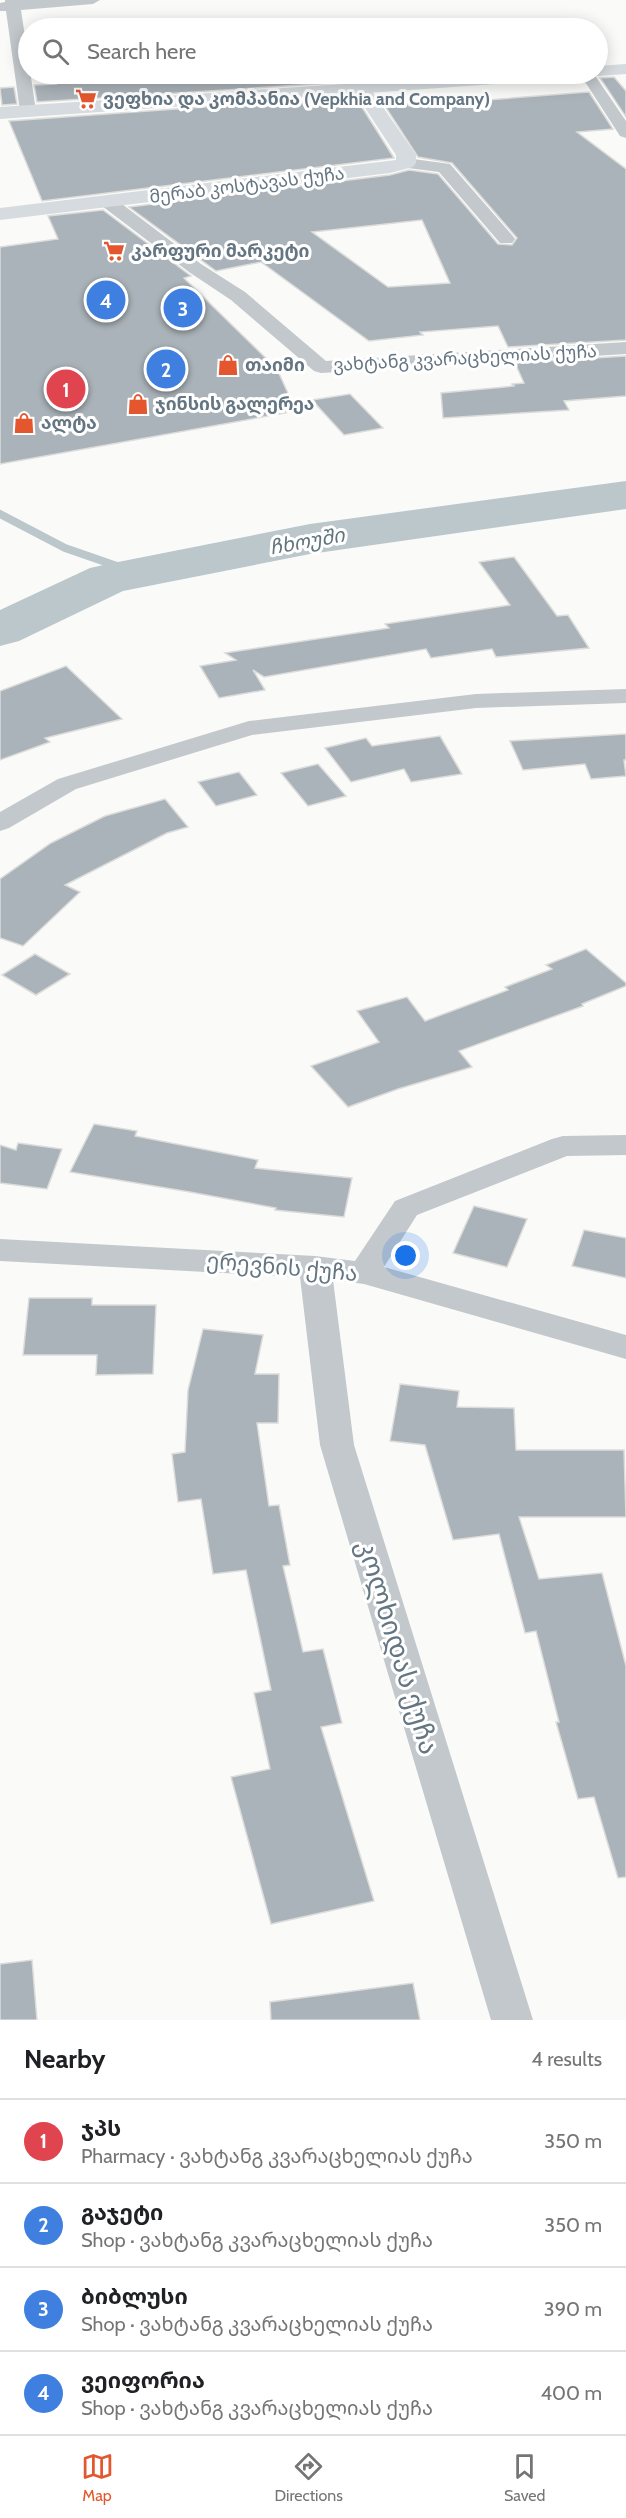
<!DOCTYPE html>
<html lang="en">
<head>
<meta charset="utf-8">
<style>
	:root { --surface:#fff; --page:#f6f6f6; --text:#202124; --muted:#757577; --line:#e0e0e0; --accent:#e4572e }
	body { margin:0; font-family:Cabin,"Noto Sans Georgian",sans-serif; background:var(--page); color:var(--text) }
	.you { position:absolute; left:406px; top:1256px; width:21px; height:21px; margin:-15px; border:4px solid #fff; border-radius:50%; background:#1a73e8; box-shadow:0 0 0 9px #1a73e833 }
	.badge { display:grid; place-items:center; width:39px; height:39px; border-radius:50%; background:var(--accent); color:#fff; font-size:20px; font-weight:700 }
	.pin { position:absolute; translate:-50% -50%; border:3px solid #fff; box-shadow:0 2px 6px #0006 }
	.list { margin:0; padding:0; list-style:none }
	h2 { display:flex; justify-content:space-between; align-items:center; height:78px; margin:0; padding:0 24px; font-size:26px }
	h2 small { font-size:20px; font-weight:400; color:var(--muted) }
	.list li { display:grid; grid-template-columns:39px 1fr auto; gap:18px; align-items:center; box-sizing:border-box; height:84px; padding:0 24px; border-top:2px solid var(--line) }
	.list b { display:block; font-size:22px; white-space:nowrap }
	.list p { margin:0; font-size:20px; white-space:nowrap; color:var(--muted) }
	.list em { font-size:20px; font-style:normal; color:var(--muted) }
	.icon { flex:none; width:33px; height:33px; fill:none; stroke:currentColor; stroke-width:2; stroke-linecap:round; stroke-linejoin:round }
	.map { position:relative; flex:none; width:626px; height:2020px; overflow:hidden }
	.search { position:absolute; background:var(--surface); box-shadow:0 3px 15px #0003; left:18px; right:18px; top:18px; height:66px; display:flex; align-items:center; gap:15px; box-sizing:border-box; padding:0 21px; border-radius:33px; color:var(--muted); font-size:22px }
	.sheet { height:414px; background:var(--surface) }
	nav { display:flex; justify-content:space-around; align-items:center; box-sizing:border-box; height:84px; border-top:2px solid var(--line); background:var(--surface); font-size:16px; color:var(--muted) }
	nav a { display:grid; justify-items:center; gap:3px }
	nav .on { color:var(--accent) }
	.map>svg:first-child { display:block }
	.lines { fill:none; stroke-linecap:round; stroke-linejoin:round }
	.stream { stroke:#bbc7cb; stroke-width:8 }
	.river { fill:#bbc7cb; fill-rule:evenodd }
	.building { fill:#aab3b9; stroke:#dcdcda; stroke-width:1.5; fill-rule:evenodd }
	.minor { fill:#c3c8cc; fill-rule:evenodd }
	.secondary { fill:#d6dbdf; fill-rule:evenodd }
	.trunk { fill:#d6dbdf; fill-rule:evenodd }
	.labels { text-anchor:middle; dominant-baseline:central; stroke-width:6; stroke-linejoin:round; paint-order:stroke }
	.far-poi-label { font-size:18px; font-weight:bold; fill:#657683; stroke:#fff; text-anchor:start }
	.far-street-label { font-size:18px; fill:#657683; stroke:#fff }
	.far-water-label { font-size:20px; font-style:italic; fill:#60757c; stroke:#fff }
	.street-label { font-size:22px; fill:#657683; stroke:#fff }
	.near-street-label { font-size:27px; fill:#657683; stroke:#fff }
</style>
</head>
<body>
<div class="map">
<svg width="626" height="2020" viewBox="0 0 626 2020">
	<rect width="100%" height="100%" fill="#fafaf8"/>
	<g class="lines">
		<path class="stream" d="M0,514L65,548L137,573"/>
		<path class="river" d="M626,481V509L310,554L123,591L19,641L0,646V610L90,568L108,564L310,524Z"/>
	</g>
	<path class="building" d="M51,74H363V81L37,102L34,85L56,84Z
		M614,77L626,91V117L600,78Z
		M14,87L17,104L2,105L0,88Z
		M589,92L613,129L577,132L626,169V340L508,347L498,326L420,332L423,335L369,341L261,262L216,271L129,207L390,175L409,170L438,174L498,244L512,245L517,238L452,163L418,157L379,97L400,95L409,106ZM422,220L450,283L388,287L312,232Z
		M355,96L394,158L42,201L9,121Z
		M103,210L191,276L184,278L277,369L296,411L0,464V247L58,239L48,216Z
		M626,356V396L564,401L569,410L443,418L441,393L514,386L512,384L524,383L515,363Z
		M350,394L383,428L344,435L312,400Z
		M514,557L557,616L568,615L589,648L496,657L492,649L431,658L426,649L264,677L253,670L265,690L219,698L200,666L236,660L225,653L389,628L385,624L510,605L479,562Z
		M66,666L122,719L45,738L50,742L0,760V691Z
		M626,734V760H624L626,776L591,779L585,764L523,770L510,741Z
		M440,736L462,774L411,782L404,769L351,782L325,748L366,738L372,746Z
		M318,764L346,796L308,806L281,773Z
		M239,772L257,795L216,806L198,782Z
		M165,799L188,827L167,833L65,885L80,892L23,946L0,938V879L51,843L105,816Z
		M586,949L626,983V986L582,1004L583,1006L459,1051L472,1067L398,1089L348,1107L311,1066L379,1042L357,1011L407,997L425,1021L508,990L505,987L552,969L546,965Z
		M35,954L70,974L36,995L2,975Z
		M94,1124L137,1131L135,1136L258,1160L255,1168L352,1178L344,1217L275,1210L276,1208L190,1192L70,1172Z
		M18,1143L62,1149L47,1189L0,1183V1145L16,1150Z
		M474,1206L527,1219L507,1267L453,1253Z
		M584,1230L626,1238V1278L572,1266Z
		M29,1298H92V1305H156L153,1374L96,1375L97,1355H23Z
		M203,1329L263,1335L255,1374H279L278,1423H257L269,1506L279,1505L290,1565L283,1566L303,1652L323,1649L342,1723L321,1727L374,1901L271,1924L231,1777L270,1769L254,1693L271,1690L246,1570L213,1574L201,1499L178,1502L172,1454L185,1452L188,1390Z
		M400,1384L459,1391L457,1407L514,1408L516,1450H624L626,1517H519L539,1579L602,1573L626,1666V1877L618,1878L594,1797L578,1799L556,1722H559L536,1631L525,1633L499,1534L453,1540L425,1445L390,1441Z
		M32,1960L37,2020H0V1964Z
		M413,1983L420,2020H271L270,2002Z"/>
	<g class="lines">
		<path class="minor" d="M5,0H100L93,4L21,10L36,111L28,116L20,111L6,11H0V3L5,2Z
			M580,74H594L626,121V138L620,136Z
			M406,158L450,164L512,235L515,239L512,243H500L439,172L400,167L398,163Z
			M108,197L114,198L201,264L245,292L326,361L626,342V354L321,373L314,371L231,300L189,272L102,206L99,202L102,198Z
			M626,689V703L476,708L252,735L76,789L9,828L0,831V812L58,779L249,721L476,694Z
			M626,1135V1155L567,1156L417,1215L384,1267L626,1335V1359L364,1284L333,1280L354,1445L533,2020H491L320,1445L300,1277L0,1261V1239L315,1256L355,1261L395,1201L552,1139L563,1136Z"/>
		<path class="secondary" d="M361,83L367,84L416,155V163L413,167L390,173L0,220V208L396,160V155L352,88L355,84Z"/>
		<path class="trunk" d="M626,64V74L598,76L591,74H598V66Z
			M496,74H576L573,78L567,79L0,119V107Z"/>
	</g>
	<defs>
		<symbol id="supermarket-bare" viewBox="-9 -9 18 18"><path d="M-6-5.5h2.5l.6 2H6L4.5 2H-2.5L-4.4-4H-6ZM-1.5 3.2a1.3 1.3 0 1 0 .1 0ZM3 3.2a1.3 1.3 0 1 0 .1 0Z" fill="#e4572e" stroke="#fff" stroke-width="2.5" paint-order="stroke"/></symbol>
		<symbol id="shop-bare" viewBox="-9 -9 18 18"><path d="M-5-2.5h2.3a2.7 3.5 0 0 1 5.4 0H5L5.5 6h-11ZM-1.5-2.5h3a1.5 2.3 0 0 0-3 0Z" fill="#e4572e" stroke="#fff" stroke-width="2.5" paint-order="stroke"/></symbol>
	</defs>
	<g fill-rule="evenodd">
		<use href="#supermarket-bare" x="71" y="84" width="30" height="30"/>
		<use href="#supermarket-bare" x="99" y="236" width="30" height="30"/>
		<use href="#shop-bare" x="213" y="350" width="30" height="30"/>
		<use href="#shop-bare" x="123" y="389" width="30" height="30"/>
		<use href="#shop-bare" x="9" y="408" width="30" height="30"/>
	</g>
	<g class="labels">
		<g class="far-poi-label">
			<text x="103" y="99">ვეფხია და კომპანია (Vepkhia and Company)</text>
			<text x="131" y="251">კარფური მარკეტი</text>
			<text x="245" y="365">თაიმი</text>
			<text x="155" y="404">ჯინსის გალერეა</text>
			<text x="41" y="423">ალტა</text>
		</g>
		<g class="far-street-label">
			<text transform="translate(247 185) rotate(-7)">მერაბ კოსტავას ქუჩა</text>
			<text transform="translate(465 358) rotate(-3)">ვახტანგ კვარაცხელიას ქუჩა</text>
		</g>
		<g class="far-water-label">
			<text transform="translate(307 541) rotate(-10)">ჩხოუში</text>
		</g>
		<g class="street-label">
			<text transform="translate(282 1267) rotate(5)">ერევნის ქუჩა</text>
		</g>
		<g class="near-street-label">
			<text transform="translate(398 1647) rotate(73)">კოლხიდას ქუჩა</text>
		</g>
	</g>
</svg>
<div class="you"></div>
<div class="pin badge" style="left:66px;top:389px;background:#e0444e">1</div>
<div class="pin badge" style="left:166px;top:369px;background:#3f7fe0">2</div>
<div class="pin badge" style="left:183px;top:308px;background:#3f7fe0">3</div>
<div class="pin badge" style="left:106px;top:300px;background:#3f7fe0">4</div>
<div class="search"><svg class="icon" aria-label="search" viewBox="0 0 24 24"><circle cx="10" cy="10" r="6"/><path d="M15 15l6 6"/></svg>Search here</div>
</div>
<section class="sheet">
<h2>Nearby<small>4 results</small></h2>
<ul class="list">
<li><span class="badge" style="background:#e0444e">1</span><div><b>ჯპს</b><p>Pharmacy · ვახტანგ კვარაცხელიას ქუჩა</p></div><em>350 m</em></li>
<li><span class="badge" style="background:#3f7fe0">2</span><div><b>გაჯეტი</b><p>Shop · ვახტანგ კვარაცხელიას ქუჩა</p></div><em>350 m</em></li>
<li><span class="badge" style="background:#3f7fe0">3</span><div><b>ბიბლუსი</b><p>Shop · ვახტანგ კვარაცხელიას ქუჩა</p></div><em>390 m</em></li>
<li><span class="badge" style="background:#3f7fe0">4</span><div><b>ვეიფორია</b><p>Shop · ვახტანგ კვარაცხელიას ქუჩა</p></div><em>400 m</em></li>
</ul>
</section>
<nav>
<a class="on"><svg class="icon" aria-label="map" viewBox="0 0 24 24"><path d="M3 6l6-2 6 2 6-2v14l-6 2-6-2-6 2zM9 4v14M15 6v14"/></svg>Map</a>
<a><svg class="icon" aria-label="directions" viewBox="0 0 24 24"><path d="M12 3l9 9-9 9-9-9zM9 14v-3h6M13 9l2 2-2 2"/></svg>Directions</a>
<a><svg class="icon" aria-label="saved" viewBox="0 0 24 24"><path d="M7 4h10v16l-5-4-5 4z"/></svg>Saved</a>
</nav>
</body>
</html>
